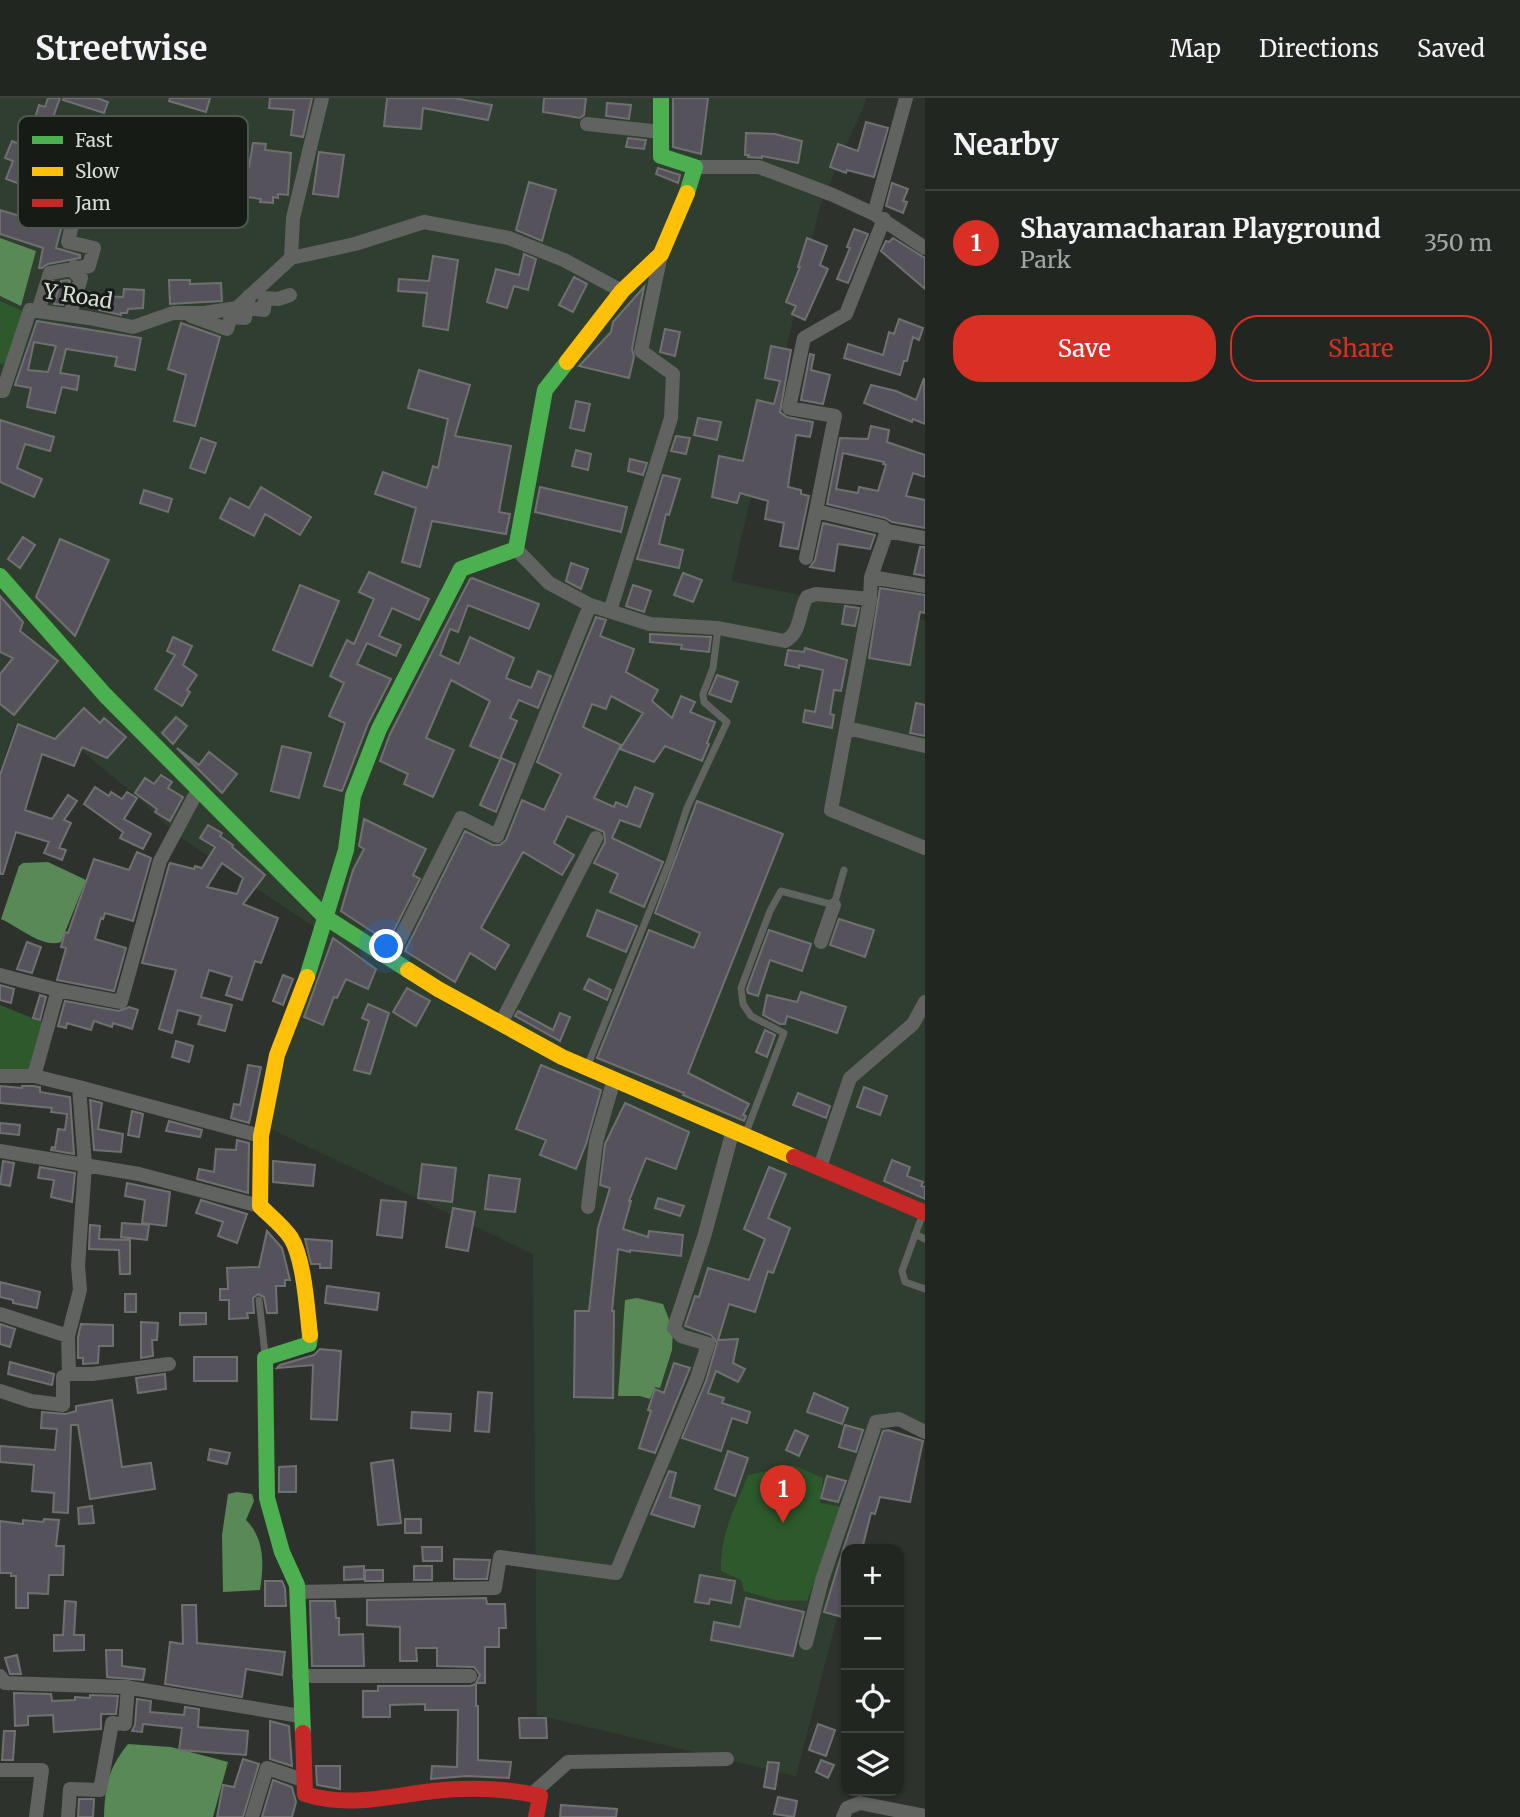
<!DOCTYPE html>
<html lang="en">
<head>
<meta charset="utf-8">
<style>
	:root { --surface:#222621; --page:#2e322e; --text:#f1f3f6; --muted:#a2a5a5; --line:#3f433f; --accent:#d93025 }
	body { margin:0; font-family:Merriweather,serif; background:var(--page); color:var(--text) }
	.controls { position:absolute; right:21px; bottom:21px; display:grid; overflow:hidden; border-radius:14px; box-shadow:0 2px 5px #0004 }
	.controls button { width:63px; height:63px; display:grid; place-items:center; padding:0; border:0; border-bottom:2px solid var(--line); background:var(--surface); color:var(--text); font:35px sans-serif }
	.you { position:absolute; left:387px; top:849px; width:24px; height:24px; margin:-18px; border:5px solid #fff; border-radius:50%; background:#1a73e8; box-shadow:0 0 0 10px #1a73e833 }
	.badge { display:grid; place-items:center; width:46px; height:46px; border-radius:50%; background:var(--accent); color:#fff; font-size:23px; font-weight:700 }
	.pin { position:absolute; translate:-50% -58px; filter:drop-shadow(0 2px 4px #0008) }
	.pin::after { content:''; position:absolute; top:37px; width:24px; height:21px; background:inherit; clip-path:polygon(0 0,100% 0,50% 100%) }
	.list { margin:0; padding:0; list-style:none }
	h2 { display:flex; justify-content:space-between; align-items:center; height:91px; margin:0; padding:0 28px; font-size:30px }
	h2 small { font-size:23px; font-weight:400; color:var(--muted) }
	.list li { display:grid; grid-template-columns:46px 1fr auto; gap:21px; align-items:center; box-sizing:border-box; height:105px; padding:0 28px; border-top:2px solid var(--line) }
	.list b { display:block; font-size:26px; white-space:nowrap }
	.list p { margin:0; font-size:23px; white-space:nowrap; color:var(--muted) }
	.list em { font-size:23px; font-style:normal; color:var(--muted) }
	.actions { display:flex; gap:14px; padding:21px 28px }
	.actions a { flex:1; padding:16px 0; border:2px solid var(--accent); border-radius:28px; text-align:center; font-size:24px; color:var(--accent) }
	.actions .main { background:var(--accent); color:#fff }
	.icon { flex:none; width:38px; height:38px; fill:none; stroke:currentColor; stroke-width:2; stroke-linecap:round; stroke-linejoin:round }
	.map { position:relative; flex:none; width:925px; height:1719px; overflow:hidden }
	header { display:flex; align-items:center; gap:42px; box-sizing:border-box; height:98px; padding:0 35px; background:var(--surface); border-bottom:2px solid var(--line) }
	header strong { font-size:33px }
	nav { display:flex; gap:38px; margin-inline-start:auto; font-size:24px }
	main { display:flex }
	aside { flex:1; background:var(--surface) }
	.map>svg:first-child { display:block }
	.built { fill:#303e2f }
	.green { fill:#2d592c }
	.water { fill:#588956 }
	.building { fill:#55525b; stroke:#6f7171; stroke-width:2; fill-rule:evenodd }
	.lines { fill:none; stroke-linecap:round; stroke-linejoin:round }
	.lane { stroke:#60635f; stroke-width:7 }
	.street { stroke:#60635f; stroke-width:14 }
	.fast { stroke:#4caf50; stroke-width:16 }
	.slow { stroke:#ffc107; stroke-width:16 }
	.jam { stroke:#c62828; stroke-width:16 }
	.labels { text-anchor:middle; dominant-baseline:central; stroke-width:6; stroke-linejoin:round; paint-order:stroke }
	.street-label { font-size:21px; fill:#d7ded6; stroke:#161b16 }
	.key { fill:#161b16; stroke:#505650; stroke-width:2 }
	.key-label { font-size:19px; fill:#d7ded6 }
</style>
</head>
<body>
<header>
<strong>Streetwise</strong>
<nav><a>Map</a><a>Directions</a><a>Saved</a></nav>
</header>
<main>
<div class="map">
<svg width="925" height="1719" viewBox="0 0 925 1719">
	<rect width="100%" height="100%" fill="#2d332c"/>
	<path class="built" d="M0,0H867L820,108L731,483L925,522V1340L889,1321L855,1451H846V1484L796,1678L537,1617L533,1156L269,1030L317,831L177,737L135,697L76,648L16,624L0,673Z"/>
	<path class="green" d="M0,203L23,213L5,266L0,265Z
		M0,907L47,926L32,976L0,975Z
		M793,1367L823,1380L820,1405L842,1409L807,1503L775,1502L744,1493L741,1482L721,1473C719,1439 736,1408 748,1377Z"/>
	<path class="water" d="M0,140L36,153L21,208L0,198Z
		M48,764L86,782L61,844C43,851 16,827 1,821L19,768L23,765Z
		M637,1200L663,1206L673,1232L672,1252L660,1290L655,1289L650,1301L640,1298H618L625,1202Z
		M237,1394L252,1396L254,1403L246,1422C265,1441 264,1467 260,1492L223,1494L222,1437L228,1396Z
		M128,1646L171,1649L228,1664L213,1719H104C105,1688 108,1671 128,1646Z"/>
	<path class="building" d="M48,0H60L51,25L35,20L39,7L45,9Z
		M64,0H97L108,4L104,15L63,2Z
		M170,0H210L206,14L169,3Z
		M270,0H312L303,39L291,37L294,12L269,10Z
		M387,0H454L492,7L488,22L423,10L421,31L384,28Z
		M544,0H586L584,17L580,20L543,14Z
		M673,0H708L701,56L673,49Z
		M607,5L631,7L629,21L606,18Z
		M866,24L888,30L874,79L847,72L846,75L830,69L838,46L858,53Z
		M746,35L775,36L802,43L798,65L762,58V60L748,59L749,57H745Z
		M628,40L646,42L644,51L626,49Z
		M12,43L45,56L31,90L6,81L13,63L5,60Z
		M253,45L266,46L265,52L291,55L288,97L278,96V100L273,99V105L260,104L261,101L235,97L238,67L249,69Z
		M52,49L89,64L72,118L65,116L56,150L80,157V160L48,166L42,170H39L43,150L0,136V112L30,121L32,115L45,119L62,69L46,63Z
		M319,54L344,57L338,99L313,96Z
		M658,70L680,77L678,85L656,76Z
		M529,84L556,92L542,143L516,132Z
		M892,85L908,91L903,103L907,104L903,115L886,108Z
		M854,131L868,136L848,185L837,181L850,150L847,149Z
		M807,140L827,148L820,167L828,171L805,222L792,216L796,208L786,204L800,169H798Z
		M893,140L925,160V191L881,153L886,143L889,144Z
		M524,156L536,161L528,192L514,188L507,210L487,204L496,171L519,177Z
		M433,158L458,162L448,232L423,228L427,195L398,193L399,181L429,183Z
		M574,179L587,186L573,214L559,207Z
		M68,182L70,183L63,207L54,206L61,183Z
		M169,182H190V186L221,185L222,203L170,206Z
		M644,189L632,251L634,259L629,280L579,268L611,234L613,224Z
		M124,191L144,192L143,210L128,211L127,215H121V217L99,212L100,198L123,199Z
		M899,221L923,230L919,242L913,239L907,263H904L900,277L844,260L848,246L883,257L889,234L894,236Z
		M37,223L141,240L135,272L115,268L117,259L66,251L60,275L79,278L77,292L62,289L55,315L27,309L31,290L15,287ZM34,244L56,248L48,274L28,272Z
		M181,225L220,239L195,328L174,323L186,277L168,271Z
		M665,231L680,234L675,258L660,254Z
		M771,248L791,252L780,314L787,319L813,324L810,339L796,337L789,381L788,389L801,392V396L809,398L798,451L780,448L784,425L765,421L768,403L740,395L737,405L712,399L719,358L743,363L757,302L774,306L780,283L765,280Z
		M810,256L814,257L811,272L830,277L823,306L801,302Z
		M419,272L470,287L455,338L511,348L499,414L510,416L506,436L432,423L420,469L402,464L416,410L375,396L383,374L427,390L433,368L438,370L448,321L408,310Z
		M924,280L925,326L913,321L912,324L864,305L871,287L896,293L916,302Z
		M576,303L590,306L584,333L570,330Z
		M698,320L721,324L717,342L694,337Z
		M0,322L54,339L50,353L25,346L17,370L42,381L34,399L0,384Z
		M871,328L889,332L887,344L925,357V379L913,375L906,398L925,402V430L892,424L885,420L827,406L840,340L868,341ZM843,355L884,364L883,366L886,367L878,393L859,389L858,395L836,391Z
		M676,338L690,340L686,356L671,353Z
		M201,340L216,345L205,375L190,370Z
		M576,352L591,356L588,372L572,368Z
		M630,361L647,365L643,377L628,373Z
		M663,377L680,381L669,417L666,416L659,446L683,452L679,470L637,461Z
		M261,389L311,419L300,437L265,416L254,438L220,420L230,400L249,410Z
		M540,389L627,409L621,434L535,414Z
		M144,392L172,401L168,414L140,405Z
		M823,425L875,437L870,451L838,446L834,473L810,469L815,462Z
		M23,439L35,447L20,470L8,461Z
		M60,441L109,462L75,538L36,499Z
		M920,449H925V478L914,476Z
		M571,465L588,471L581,491L566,483Z
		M369,474L429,501L419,522L392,510L379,538L401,547L396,558L367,545L357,566L391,581L368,626L342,693L324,688L345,625L329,618L344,585L330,578L347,542L354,546L374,501L359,494Z
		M683,475L702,482L693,504L674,497Z
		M472,480L539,506L529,531L468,507L458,534L450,531L440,557L459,566L470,539L514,560L506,580L531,590L538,573L551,578L538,610L519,602L510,620L517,623L500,661L470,648L490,603L451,582L426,640L454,652L433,699L404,686L408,676L380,663L390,636L470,481Z
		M300,487L339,503L312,568L273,552Z
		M633,487L651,493L644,514L626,508Z
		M880,490L925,497V515L920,514L910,567L869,560Z
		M0,498L23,524L20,533L58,563L14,617L0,606V576L13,560L0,554Z
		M845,508L859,510L855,528L842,526Z
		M596,519L606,522L600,538L634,551L626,574L658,592L652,603L672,620L681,598L695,604L690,614L715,624L707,645L709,646L702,663L665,648L654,664L620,651L643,615L611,598L606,611L592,606L583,629L621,647L594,700L614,709L616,704L627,709L635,689L653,696L640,729L620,722L612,740L663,764L644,809L610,794L618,776L594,765L605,744L604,734L567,718L554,745L574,757L562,777L523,754L481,830L509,847L495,871L470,855L455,884L405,853L465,733L493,747H500L506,742L522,702L544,712L561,676L537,664Z
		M650,536L711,539L709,554L681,551L682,547L650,544Z
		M173,539L192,548L183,567L197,577L187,592L190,594L182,608L155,591L175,557L167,553Z
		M805,550L847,562L841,593L834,592L830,616L834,617L832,630L803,624L805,612L815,614L823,572L799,567V570L785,567L788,552L804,554Z
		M717,577L738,584L731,604L709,596Z
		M916,605L925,607V638L910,635Z
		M84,610L100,625L104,620L126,639L107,660L82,649L74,668L42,656L25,712L52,721L68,697L77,703L64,722L71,725L59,750L66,752L62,762L44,755L49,744L16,734L3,776H0V677L18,626L55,641Z
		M176,619L187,628L173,646L162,635Z
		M282,648L311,655L299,700L271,693Z
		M177,650L199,667L209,654L237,676L222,695Z
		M501,660L515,666L496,714L480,707Z
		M161,677L172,684L168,690L183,699L170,723L155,714L157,711L135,695L145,680L154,686Z
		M95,689L109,698L111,694L122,701L127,694L137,700L124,721L151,736L143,751L120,740L123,734L84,706Z
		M697,703L783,736L688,975L749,1006L743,1017L746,1018L744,1023L683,997L684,995L597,960L649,832L694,850L700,835L655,815Z
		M364,721L426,751L413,777L420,781L388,844L341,813L353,772L364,751L359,748Z
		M208,727L222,735L220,738L233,747L232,749L265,777L243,806L278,820L261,865L255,863L242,902L226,897L232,879L209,872L201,899L232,907L225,933L198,926L201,918L178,912L172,935L159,931L176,872L142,865L169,767L170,765L194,771L195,768L202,770L215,749L200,740ZM222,765L243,780L237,796L207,789Z
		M137,754L151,760L133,823L105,815L103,821L101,820L95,841L126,850L114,893L57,882L66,850L61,849L65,834L68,835L94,761L129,772Z
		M597,812L637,828L626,854L587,838Z
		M839,821L874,832L865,859L830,847Z
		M769,832L811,846L802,873L770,862L758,898L748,895L747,891Z
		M333,840L376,871L368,891L346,881L337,900L334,899L323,927L304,919Z
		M27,844L41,849L32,875L17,871Z
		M283,877L293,881L283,907L273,903Z
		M589,881L611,892L607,902L584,891Z
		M0,887L14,891L11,905L0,902Z
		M407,890L430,903L416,928L393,914Z
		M801,894L846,909L837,935L787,918L785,926H780L763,917L767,897L797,904Z
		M40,897L46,899L40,922L33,920Z
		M65,903L119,913L129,909L138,912L132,931L113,925L112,929L94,923L91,932L67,925L66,930L58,928Z
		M368,906L389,915L370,976L354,972L369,923L362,920Z
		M518,913L553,932L560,915L570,919L560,943L515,918Z
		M765,932L775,937L767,959L756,954Z
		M176,943L193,948L189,964L172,959Z
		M248,967L261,969L249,1025L231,1020L234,1006L240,1007Z
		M541,967L601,992L586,1046L576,1071L540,1057L546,1042L516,1031Z
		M0,988L22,990V988H33L40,989V994L70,999L74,1056L51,1052L52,1049L55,1050L58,1031L65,1032L67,1016L51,1014L52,1010L0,1005Z
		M864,989L887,998L880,1017L857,1009Z
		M798,995L830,1008L826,1020L793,1007Z
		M90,1002L102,1005L98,1031L123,1036L121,1054L94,1052Z
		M625,1005L689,1034L676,1071L646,1060L629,1103H631L623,1131L648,1139L649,1133L683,1137L681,1158L630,1152V1154L618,1151L612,1213H614L613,1300L574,1299L575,1213H589L598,1130L610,1090L600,1087L605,1046Z
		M132,1013L143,1016L139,1039L128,1037Z
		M169,1023L202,1032L200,1039L166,1033Z
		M0,1025L20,1027L19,1037L0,1035Z
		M237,1042L249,1045L248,1095L197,1081L199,1071L214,1074L216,1051L236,1052Z
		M892,1062L910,1069L907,1078L923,1084L921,1088L925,1089V1101L884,1083Z
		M3,1063L14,1065L10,1088L0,1086Z
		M273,1063L315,1067L313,1088L273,1084Z
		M422,1066L456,1070L452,1104L418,1100Z
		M40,1069L75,1075L72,1104L51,1099L54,1082L38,1080Z
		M769,1069L786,1076L768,1120L790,1130L773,1175L768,1173L755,1214L729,1206L718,1242L738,1241L733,1265L745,1271L738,1284L716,1273L708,1295L724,1300L722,1305L750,1314L747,1325L732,1320L721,1353L682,1340L706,1283L717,1245L711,1237L685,1228L695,1198L699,1199L708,1170L749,1182L765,1141L744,1131Z
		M489,1077L520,1081L515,1114L485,1111Z
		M127,1085L170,1094L166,1128L142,1125L145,1102L125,1098Z
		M658,1100L684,1108L680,1118L655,1110Z
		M201,1102L247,1116L237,1145L218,1138L223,1124L196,1115Z
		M381,1102L406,1104L402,1140L377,1137Z
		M453,1110L475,1114L468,1153L446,1149Z
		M122,1125L149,1127L147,1142L121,1139Z
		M90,1127L100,1128L99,1141L130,1142V1176H120L119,1152L89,1151Z
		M267,1133L282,1150L290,1182H285V1188H276L277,1215H267L264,1199L258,1196L253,1200L254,1215H247L248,1220L229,1221V1202H220V1191H228L227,1170L259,1169Z
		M305,1141L332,1143L331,1170H320V1166H311Z
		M0,1184L40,1194L37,1210L13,1205V1202L0,1199Z
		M327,1188L379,1195L377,1212L325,1205Z
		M125,1196H136V1214H125Z
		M180,1215H206V1226L180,1227Z
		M141,1224L158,1225L157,1242H152L153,1258L141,1260Z
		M0,1226L15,1231L10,1249L0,1246Z
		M81,1226L113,1227V1248H99L98,1265L83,1266V1260H78V1239Z
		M320,1251L341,1253L337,1322L311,1321L313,1267L277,1270L280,1267L314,1257Z
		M194,1259H237V1283H194Z
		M10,1264L54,1276L52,1287L8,1276Z
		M674,1265L690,1270L655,1355L639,1350L651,1313L648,1312L655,1291L664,1295Z
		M165,1276L166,1291L138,1295L136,1280Z
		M478,1294L492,1295L489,1334L475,1333Z
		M814,1295L848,1310L842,1326L807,1314Z
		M112,1302L122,1369L151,1365L155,1391L90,1401L78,1327H71L68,1415L53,1414L54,1395L32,1393L34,1367L0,1364V1348L55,1352L57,1331L41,1330L42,1314L66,1316L76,1313V1308Z
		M412,1314L451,1316L450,1333L411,1330Z
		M845,1327L863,1332L856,1354L839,1349Z
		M795,1332L808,1338L799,1358L786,1352Z
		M888,1332L923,1343L910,1404L880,1399L875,1416L871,1415L862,1451H844L846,1452V1520L824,1514L843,1452L883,1333Z
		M210,1351L230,1355L227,1366L208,1362Z
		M728,1353L748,1360L735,1398L715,1391Z
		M393,1362L401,1425L378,1427L371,1365Z
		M296,1368V1394H279V1369Z
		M669,1373L676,1375L670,1399L700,1408L694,1429L651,1416Z
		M827,1378L846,1383L838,1404L821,1400Z
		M92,1408L94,1425L79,1426L78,1410Z
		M44,1421L59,1422L56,1448H64L63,1477H49L48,1496L28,1495V1510H16V1478H11V1475H0V1423L23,1426V1422L43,1424Z
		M405,1421H421V1435H405Z
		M422,1449H442V1463H423Z
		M454,1461L490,1462L487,1481H454Z
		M364,1468V1481L344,1482V1469Z
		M414,1468H432V1482H414Z
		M365,1472H383V1483H365Z
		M700,1477L735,1483L731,1505L710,1501L709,1506L695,1504Z
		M265,1483H282L285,1490L286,1508H265Z
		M486,1500L487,1506H505L506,1530H499V1549H485V1585H476L480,1577L474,1569L437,1568V1550H416L417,1563H400V1529L367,1527V1502Z
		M746,1500L804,1514L793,1558L711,1542L714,1524L740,1529Z
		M65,1503L76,1504L74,1537H84V1552L54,1553V1537H63Z
		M310,1503H335L336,1520H339V1537L363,1536L364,1568H312Z
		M182,1507H196L197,1545L285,1554L282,1577L246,1571L242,1599L165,1586L170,1544L183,1546Z
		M106,1552H122V1568L145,1571L143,1582L107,1579Z
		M17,1557L21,1576H10L5,1560Z
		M476,1586V1608H478V1662L511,1664L509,1680L466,1678L431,1681L432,1668L457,1669L458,1612H425V1606L390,1607V1619H363V1593H378V1588H470Z
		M14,1595L51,1596L52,1603L75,1602V1599L90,1600V1597L118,1598L116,1616H101V1631L54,1634L53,1617L28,1618V1627L15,1628Z
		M137,1601L151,1603L150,1614L184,1617L185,1609L199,1611L198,1629L248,1633L246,1657L179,1652L182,1630L143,1626L142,1634L132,1633L135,1627Z
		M519,1620H546L547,1640H520Z
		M270,1623L289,1628L292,1668L270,1661Z
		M818,1626L835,1632L826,1658L809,1652Z
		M4,1633H15L13,1662H2Z
		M243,1661L259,1666L243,1719H217L223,1687L234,1689Z
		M821,1662L834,1667L828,1680L816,1674Z
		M768,1664L779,1665L775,1691L764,1689Z
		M316,1668H340V1691L317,1687Z
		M273,1682L292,1689L296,1704L292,1719H262Z
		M778,1699L797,1703L794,1719L774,1716Z
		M79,1701H94L93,1719H78Z
		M561,1707L617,1711L616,1719H560Z"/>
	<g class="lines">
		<path class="lane" d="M587,969L670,762L687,710L727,624L704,604L703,596L713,570L718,530
			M745,1037L784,935L751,918L743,906L741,890L770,813L781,793L834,807L844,772
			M922,1118L902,1173L905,1184L925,1191
			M915,1136L925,1141
			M259,1202L265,1256"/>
		<path class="street" d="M587,26L661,34
			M695,69H759L833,97L874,116L925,150
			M874,116L906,0
			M884,121L846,216L804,240L789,310L835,318L816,413L883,429L887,433L925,440
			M291,160L293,120L322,0
			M247,210L264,212L265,200L278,201L290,197
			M38,213L50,175L89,168L94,150L68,144L71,131
			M70,217L81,180L75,175L74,169
			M191,218L227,231L231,219L245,220L249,198
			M0,293H3L30,212L89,220L133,229L173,215H204L237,210L291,160L355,146L424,124L509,140L564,162L622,193
			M887,433L871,479L870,501L831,712L925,750
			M516,451L549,485L590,507L650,526L718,530L785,543C802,534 798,514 807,499L816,496L870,501
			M806,460L816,413
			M871,479L925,488
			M610,513L671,320L673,276L641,253L661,156
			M847,630L925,648
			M821,844L834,807
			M390,861L461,720L497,738L590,507
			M0,877L58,892L34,978
			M58,892L121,904L160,763L199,690
			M501,925L596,740
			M0,978H34L79,989L261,1038
			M79,989L85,1067L78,1168L80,1192L68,1238L69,1276H92L169,1266
			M0,1053L139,1076L260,1108
			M820,1069L850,980L913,926L925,904
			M588,1109L596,1044L614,981
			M0,1216L68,1238
			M0,1293L31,1303L63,1307V1279L69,1276
			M297,1494L495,1490L500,1459L616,1475L697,1280L708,1246L681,1238L674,1230L704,1139L733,1032
			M806,1545L822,1482L876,1324L899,1321L925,1334
			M0,1578L5,1585L125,1589L300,1618
			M299,1578H470
			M0,1672H42L36,1719
			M532,1696L568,1664L727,1661
			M68,1719L70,1691L100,1692L112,1625L125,1626L128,1589
			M252,1719L267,1670L303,1682
			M843,1719L847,1710L860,1705L925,1718"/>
		<path class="fast" d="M661,0V58L695,69L687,95
			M0,478L105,597L325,819L408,872
			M307,879L346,752L353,698L379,631L461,471L516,451L545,292L567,264
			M303,1635L297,1487L282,1454L267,1400L265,1260L309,1246L310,1237"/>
		<path class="slow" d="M567,264L622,193L661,156L687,95
			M408,872L438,891L562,959L794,1059
			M307,879L277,957L261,1038L260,1108C270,1118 283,1128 291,1140C304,1161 307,1211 310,1237"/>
		<path class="jam" d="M794,1059L925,1115
			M303,1635L305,1696C348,1710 390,1698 433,1693C469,1689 505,1690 540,1698L536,1719"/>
	</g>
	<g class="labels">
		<g class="street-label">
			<text transform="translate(78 198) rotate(9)">Y Road</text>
		</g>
	</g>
	<rect x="18" y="18" width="230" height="112" rx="10" class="key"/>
	<rect x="32" y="38" width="31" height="8" fill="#4caf50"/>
	<rect x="32" y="69" width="31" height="9" fill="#ffc107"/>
	<rect x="32" y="101" width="31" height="8" fill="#c62828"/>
	<g class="key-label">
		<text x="75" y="49">Fast</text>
		<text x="75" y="80">Slow</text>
		<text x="75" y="112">Jam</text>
	</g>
</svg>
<div class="controls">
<button>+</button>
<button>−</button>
<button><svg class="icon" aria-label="locate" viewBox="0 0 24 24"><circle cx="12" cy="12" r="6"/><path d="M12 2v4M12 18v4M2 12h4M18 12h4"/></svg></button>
<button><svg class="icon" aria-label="layers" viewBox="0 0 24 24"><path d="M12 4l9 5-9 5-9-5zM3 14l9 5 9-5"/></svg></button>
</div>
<div class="you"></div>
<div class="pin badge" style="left:783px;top:1425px">1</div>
</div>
<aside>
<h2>Nearby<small></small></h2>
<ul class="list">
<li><span class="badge">1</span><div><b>Shayamacharan Playground</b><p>Park</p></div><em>350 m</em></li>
</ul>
<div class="actions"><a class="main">Save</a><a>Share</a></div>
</aside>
</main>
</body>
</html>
